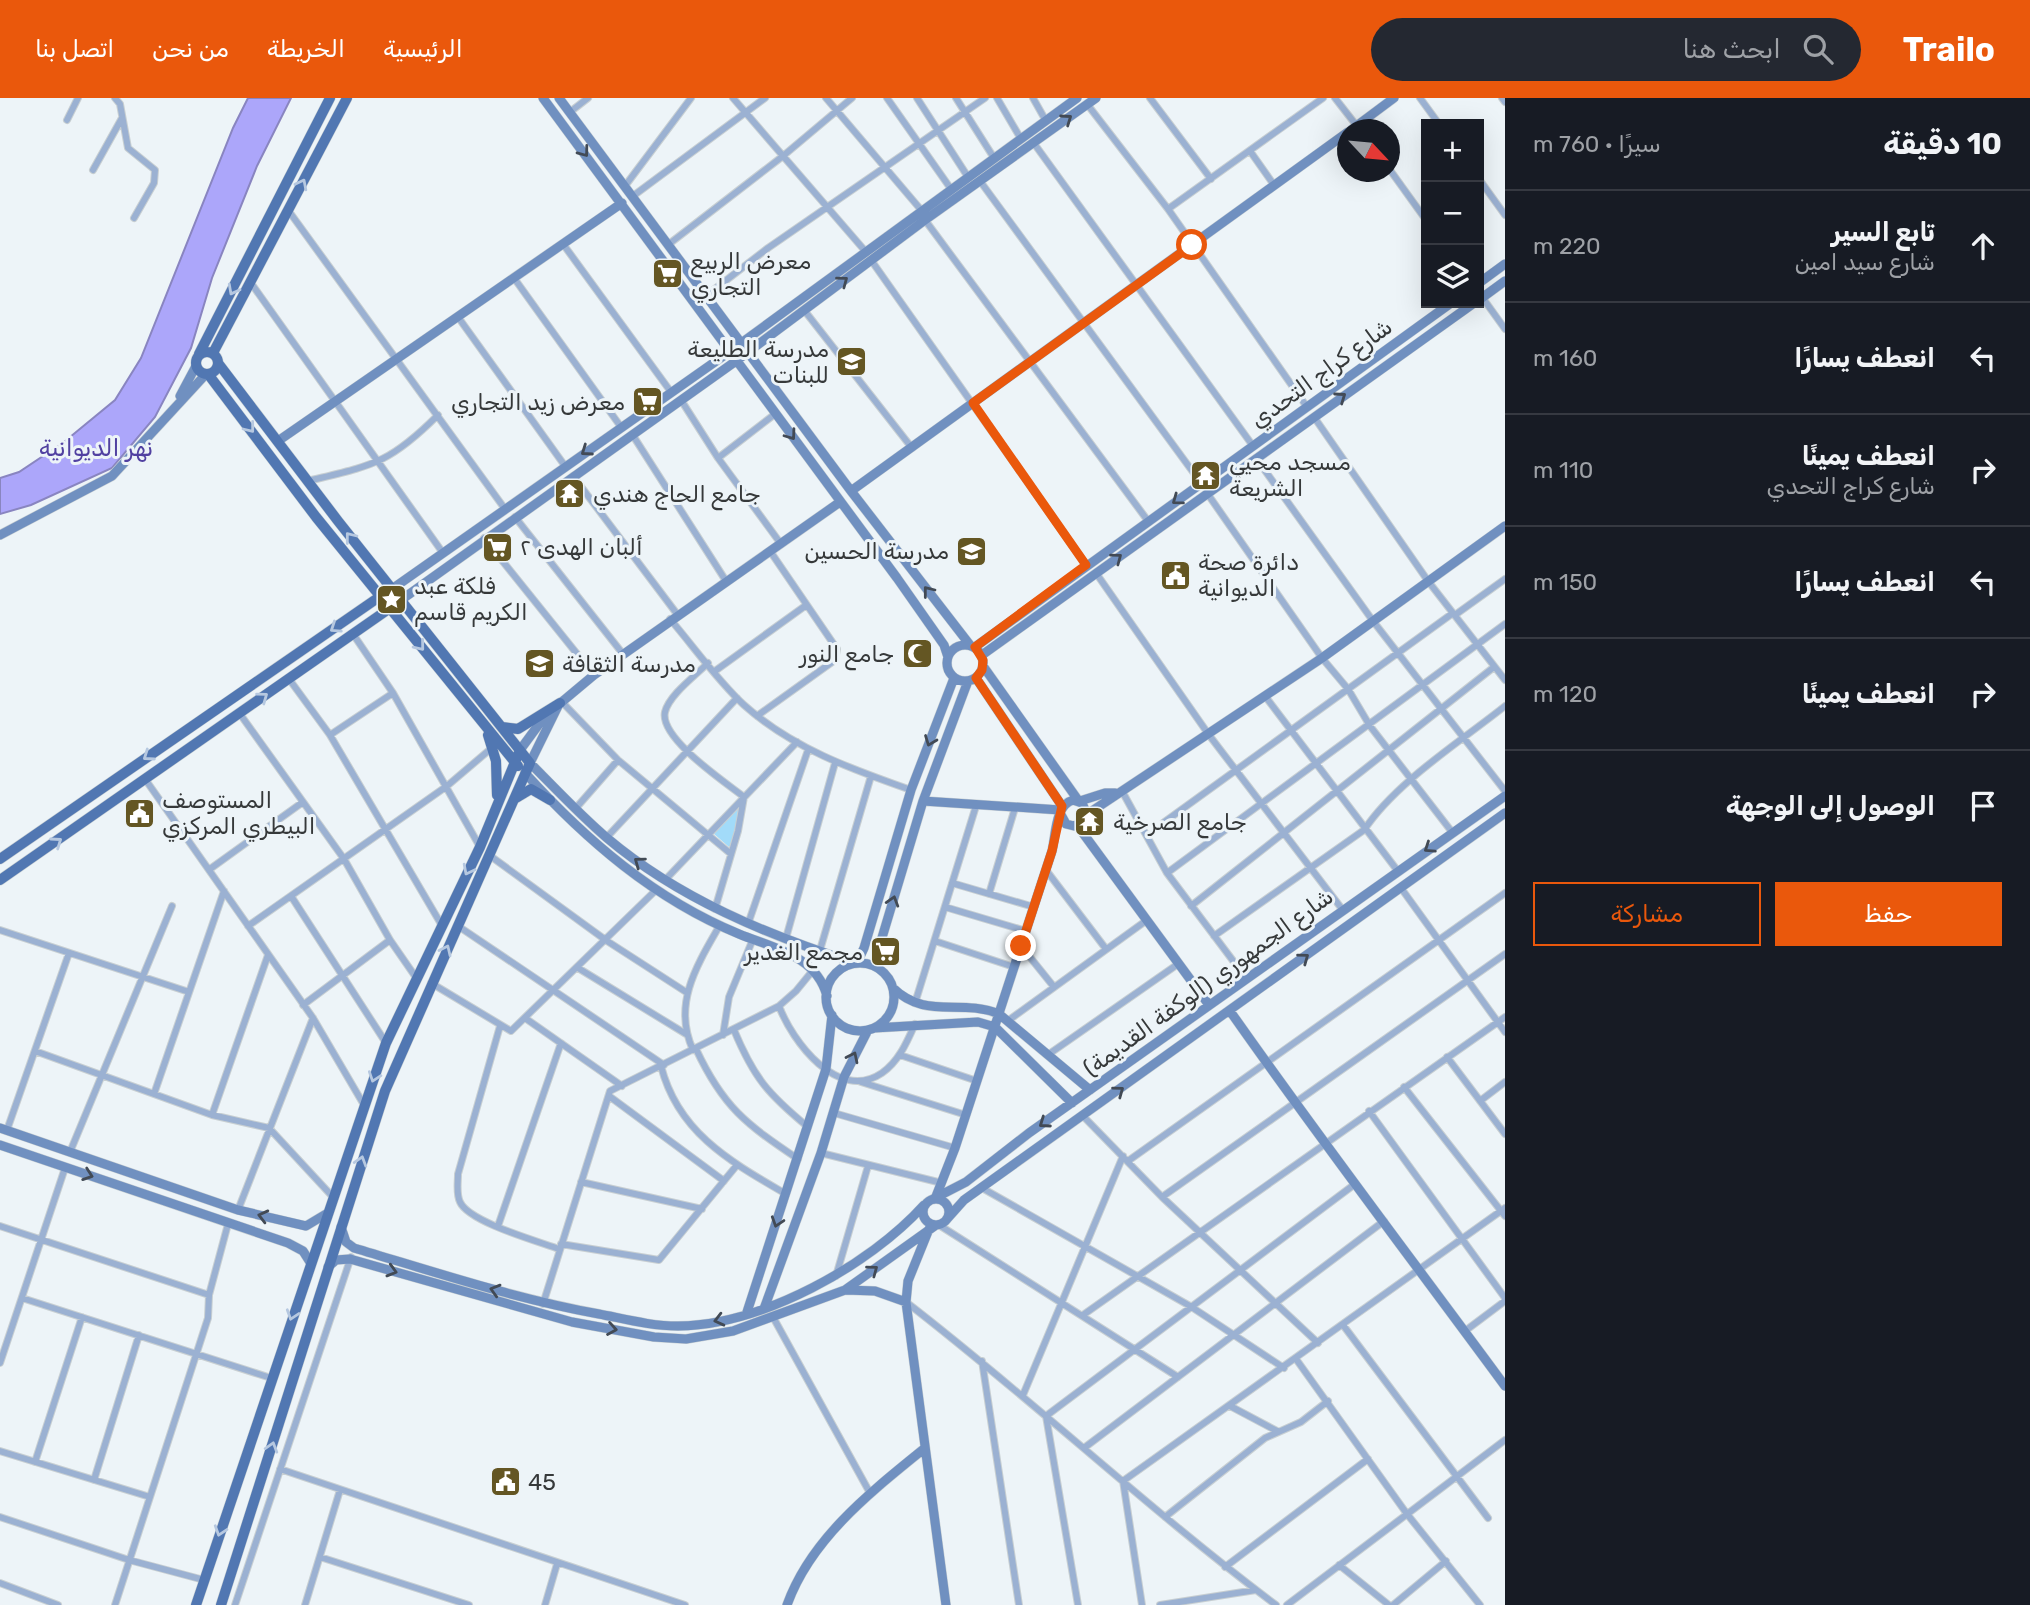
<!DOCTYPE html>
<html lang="ar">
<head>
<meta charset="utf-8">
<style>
	:root { --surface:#171b24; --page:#242831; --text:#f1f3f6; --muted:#9ea1a6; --line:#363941; --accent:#ea580c }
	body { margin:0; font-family:Rubik,"Noto Sans Arabic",sans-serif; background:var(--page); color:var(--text); direction:rtl }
	.controls { position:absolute; right:21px; top:21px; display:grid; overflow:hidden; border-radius:0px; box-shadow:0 7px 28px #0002 }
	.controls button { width:63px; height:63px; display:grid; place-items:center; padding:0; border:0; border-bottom:2px solid var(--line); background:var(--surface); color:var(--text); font:35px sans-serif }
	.compass { position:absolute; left:1337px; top:21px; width:63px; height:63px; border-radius:50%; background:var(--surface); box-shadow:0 7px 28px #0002; rotate:116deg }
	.stop { position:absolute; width:21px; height:21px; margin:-16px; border:5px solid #ea580c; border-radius:50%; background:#fff }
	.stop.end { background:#ea580c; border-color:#fff; box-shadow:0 2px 7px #0008 }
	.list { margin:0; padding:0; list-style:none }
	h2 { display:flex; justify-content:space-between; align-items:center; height:91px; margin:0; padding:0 28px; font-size:30px }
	h2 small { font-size:23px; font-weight:400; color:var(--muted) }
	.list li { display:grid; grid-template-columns:46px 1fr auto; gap:21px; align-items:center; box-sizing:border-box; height:112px; padding:0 28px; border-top:2px solid var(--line) }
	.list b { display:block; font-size:26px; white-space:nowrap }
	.list p { margin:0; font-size:23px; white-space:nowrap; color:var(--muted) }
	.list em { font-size:23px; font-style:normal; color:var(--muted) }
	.actions { display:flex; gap:14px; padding:21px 28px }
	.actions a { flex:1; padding:16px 0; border:2px solid var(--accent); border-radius:0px; text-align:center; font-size:24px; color:var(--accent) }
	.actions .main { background:var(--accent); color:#fff }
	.icon { flex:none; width:38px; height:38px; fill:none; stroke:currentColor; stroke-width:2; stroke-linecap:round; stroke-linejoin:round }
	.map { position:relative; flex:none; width:1505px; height:1507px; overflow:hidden; direction:ltr }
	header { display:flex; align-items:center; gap:42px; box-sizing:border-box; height:98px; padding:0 35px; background:var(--accent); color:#fff }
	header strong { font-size:33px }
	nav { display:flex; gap:38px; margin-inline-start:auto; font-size:24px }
	.search { width:490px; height:63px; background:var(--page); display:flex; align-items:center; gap:18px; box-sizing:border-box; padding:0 24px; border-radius:38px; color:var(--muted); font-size:26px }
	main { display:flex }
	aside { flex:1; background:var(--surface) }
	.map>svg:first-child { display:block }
	.green { fill:#a2dbf9 }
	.water { fill:#aca6fa; stroke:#8985c0; stroke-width:2 }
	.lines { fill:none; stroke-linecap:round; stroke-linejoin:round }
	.street-casing { stroke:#c8cfd2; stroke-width:8 }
	.secondary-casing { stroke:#c8cfd2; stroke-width:10 }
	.primary-casing { stroke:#c8cfd2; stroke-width:11 }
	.street { stroke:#9bb1d2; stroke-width:6 }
	.secondary { stroke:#7090c0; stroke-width:9 }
	.primary { stroke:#5177b2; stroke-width:10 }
	.oneway { stroke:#424a55 }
	.oneway2 { stroke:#b6c8e0 }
	.route { stroke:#ea580c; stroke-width:9 }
	.labels { text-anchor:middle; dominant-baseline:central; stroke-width:6; stroke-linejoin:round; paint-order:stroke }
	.poi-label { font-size:23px; fill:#36393a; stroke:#edf4f8; text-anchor:start }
	.street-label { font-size:23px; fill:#36393a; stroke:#edf4f8 }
	.water-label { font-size:24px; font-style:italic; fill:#5141a1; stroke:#edf4f8 }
</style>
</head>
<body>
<header>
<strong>Trailo</strong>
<div class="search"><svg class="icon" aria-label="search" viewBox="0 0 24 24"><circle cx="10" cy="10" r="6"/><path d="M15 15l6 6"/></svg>ابحث هنا</div>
<nav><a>الرئيسية</a><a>الخريطة</a><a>من نحن</a><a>اتصل بنا</a></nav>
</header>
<main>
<aside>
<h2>10 دقيقة<small>سيرًا · 760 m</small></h2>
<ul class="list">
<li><svg class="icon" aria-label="ahead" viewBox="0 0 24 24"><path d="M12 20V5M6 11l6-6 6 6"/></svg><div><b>تابع السير</b><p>شارع سيد امين</p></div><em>220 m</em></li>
<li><svg class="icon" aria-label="left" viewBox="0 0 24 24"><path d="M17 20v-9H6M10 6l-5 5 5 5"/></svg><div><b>انعطف يسارًا</b></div><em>160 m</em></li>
<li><svg class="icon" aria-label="right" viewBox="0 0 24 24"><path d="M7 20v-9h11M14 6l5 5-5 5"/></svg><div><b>انعطف يمينًا</b><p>شارع كراج التحدي</p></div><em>110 m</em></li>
<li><svg class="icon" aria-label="left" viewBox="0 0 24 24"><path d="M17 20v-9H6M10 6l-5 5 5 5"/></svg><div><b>انعطف يسارًا</b></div><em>150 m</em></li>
<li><svg class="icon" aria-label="right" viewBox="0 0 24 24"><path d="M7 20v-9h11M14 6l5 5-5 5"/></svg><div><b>انعطف يمينًا</b></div><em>120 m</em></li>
<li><svg class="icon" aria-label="arrive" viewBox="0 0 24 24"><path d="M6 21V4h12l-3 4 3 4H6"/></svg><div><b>الوصول إلى الوجهة</b></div></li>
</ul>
<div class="actions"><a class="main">حفظ</a><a>مشاركة</a></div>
</aside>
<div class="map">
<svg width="1505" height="1507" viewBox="0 0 1505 1507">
	<rect width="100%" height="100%" fill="#edf4f8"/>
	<path class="green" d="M740,707L733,744L729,749L713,735Z"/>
	<path class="water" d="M248,0H291L257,68L212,180L191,250L155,319L112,370L31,407L0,416V380L19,374L64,344L115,302L141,260L233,30Z"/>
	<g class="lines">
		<defs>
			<path id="street" d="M115,0L120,6L128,50L155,72L154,85L134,120
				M733,0L866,154
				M826,0L922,113
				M887,0L951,91
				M917,0L968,79
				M956,0L994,60
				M997,0L1021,41
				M1033,0L1046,23
				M1150,0L1211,81
				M1335,0L1360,32
				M1420,0L1439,26
				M1502,0L1505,4
				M1087,6L1168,111L1307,309
				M570,14L588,0
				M67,22L78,0
				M1033,44L1253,348
				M1250,53L1274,87
				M93,72L122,20
				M1390,72L1426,122
				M1479,81L1505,117
				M980,83L1201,385
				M625,88L691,0
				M633,98L765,0
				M1168,111L1323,0
				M288,112L505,411
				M925,122L1148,423
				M563,146L671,294
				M669,146L783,58L852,0
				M871,162L1086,467
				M514,180L621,329
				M251,185L443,455
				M707,197L768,150L985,0
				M1482,199L1505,231
				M804,212L912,350
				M458,219L565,368
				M681,302L718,360L781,446
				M1314,319L1428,483L1505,582
				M632,336L726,483
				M718,360L775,316
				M1256,360L1373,523L1505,693
				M573,378L677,516
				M308,383C373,367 389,366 438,317
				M1207,395L1322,560L1348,591L1370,628L1452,734
				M515,419L623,556
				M484,440L594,577
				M1096,475L1209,637L1342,811
				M1455,517L1505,481
				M670,521C694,549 717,582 744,607C792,650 851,671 911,692
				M353,536L393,595L480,749
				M708,565C695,578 669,597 665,614C659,640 725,684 744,699L738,733L715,811
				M715,573L805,508
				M289,581L330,637L441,826
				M1265,598L1397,772
				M561,603L618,662L731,756
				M240,616L344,761L390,842L417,881
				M757,618L835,562L837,551L770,453
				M330,637L393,595
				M145,681L313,920L364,1007
				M1122,693L1167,775L1246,880
				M576,710L618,662
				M1163,725L1453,515
				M607,739L737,600
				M489,757L607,843L686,894
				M210,771L303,704
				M1046,772L1106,851
				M1167,775L1505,526
				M665,782L797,644
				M952,785L1034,809
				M1401,790L1505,934
				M989,796L1015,710
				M291,798L386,945
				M1191,808L1494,569
				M945,809L1026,833
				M748,826L808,652
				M248,828L447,688L494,648
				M458,828L664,967
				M0,832L189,894
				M1214,838L1364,732C1396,684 1460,644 1505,608
				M786,840L835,665
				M935,843L1014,869
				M1021,848L1054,889
				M820,852L871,678
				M578,870L686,936
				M431,885L511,933L656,792
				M915,905L976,708
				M303,907L390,842
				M779,908C792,943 838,1005 882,975C899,963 907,944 915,926
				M525,920L622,988
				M1009,922L1147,822
				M500,928L458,1076C458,1085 456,1096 460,1104C469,1124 537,1143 559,1151
				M734,932C754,980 768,996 808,1029
				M723,937L729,899L753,841
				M696,951C723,1009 746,1026 798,1061
				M693,952C672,906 697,867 720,827
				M35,953L212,1017L269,1030L332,1098
				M1049,956L1178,866
				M900,957L977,983
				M1447,959L1505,1036
				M661,968C678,1035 731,1064 786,1096
				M861,984L966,1017
				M1404,989L1505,1118
				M154,996L224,793
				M609,998L724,1083
				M1480,1003L1505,984
				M1369,1013L1505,1200
				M834,1015L955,1050
				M212,1017L268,857
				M1083,1018L1162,1099L1318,1245
				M7,1032L69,855
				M70,1054L172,808
				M821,1055L942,1085
				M1128,1063L1505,795
				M581,1084L702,1111
				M982,1090L1190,1208L1284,1270
				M1162,1099L1505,856
				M238,1112L313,920
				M939,1127L1178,1279
				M0,1128L209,1197
				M498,1128L561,945
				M561,1146L659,1162L737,1067
				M836,1178L868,1068
				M22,1200L271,1280
				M906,1204C1032,1301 1148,1411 1276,1507
				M543,1206L610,993L779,908L796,893L814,871
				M1083,1217L1505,919
				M773,1219L870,1395
				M1343,1227L1488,1420
				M1465,1233L1505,1203
				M1296,1261L1407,1416L1480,1507
				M982,1263L1019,1507
				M0,1265L65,1070
				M1023,1297L1123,1058
				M1230,1308L1277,1333
				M1084,1350L1384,1123
				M0,1353L150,1399
				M35,1364L82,1219
				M280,1371L685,1507
				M94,1382L139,1237
				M0,1419L129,1462L204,1482
				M1165,1419L1265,1340L1301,1324L1328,1303
				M320,1459L469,1507
				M1339,1467L1389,1507
				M1225,1469L1368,1361
				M0,1485L58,1507
				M115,1507L208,1220L209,1197L228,1126
				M235,1507L351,1159
				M305,1507L340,1392
				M545,1507L557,1466
				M1078,1507L1046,1318L1355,1086
				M1142,1507L1123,1383L1505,1110
				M1160,1507L1256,1492
				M1287,1507L1505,1342
				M1393,1507L1446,1463"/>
			<path id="secondary" d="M543,0L897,480L944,547L948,559
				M559,0L851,393L970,547
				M1351,32L1394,0
				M1479,185L1505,166
				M1479,202L1505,183
				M180,298L196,268
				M278,343L622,105
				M851,393L1348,34
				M0,437L112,378L206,276
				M392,491L729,254L1077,0
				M401,502L736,263L925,122L1096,0
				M947 565a18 18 0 1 1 36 0a18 18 0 1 1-36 0Z
				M975,549L1451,205
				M982,557L1474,205
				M983,568L1078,702
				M976,580L1062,708
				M559,606L530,665C555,690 580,717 607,740C678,800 767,837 855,865
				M520,652L545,618L594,577L840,404
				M525,675C586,742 654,801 739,836C773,850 816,857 827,898
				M923,703L1060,712
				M1080,703L1105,695H1115
				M1086,717L1322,560L1505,428
				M1077,727L1209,907
				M857,865L864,850L911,692L954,580
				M826 899a34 34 0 1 1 68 0a34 34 0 1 1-68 0Z
				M876,869L878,853L923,703L968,583
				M893,890C926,922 960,900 999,916L1090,992
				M1230,913C1319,1040 1413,1163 1505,1288
				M874,930L978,924L995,929L1072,1005
				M0,1030L238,1112L306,1128L326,1116
				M0,1047L288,1145L303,1153L310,1164
				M923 1114a13 13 0 1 1 26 0a13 13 0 1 1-26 0Z
				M933,1101L966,1084L1029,1035L1505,698
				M935,1101L955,1050L1052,753C1056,737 1055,707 1073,702L1082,705L1086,714L1083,724L1074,728L1066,726L1060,715
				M947,1121L964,1102L1505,715
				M341,1129L346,1144L354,1150C435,1174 516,1201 599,1216C625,1221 651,1228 678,1228C762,1227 869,1168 924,1107
				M929,1131L908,1183L906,1204L946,1507
				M328,1169L336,1162L350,1161L572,1224L654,1239L686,1241L733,1233L845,1192L936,1127
				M846,1192L875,1193L906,1204
				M765,1208L821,1055L844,979L868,932
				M747,1214L826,971L832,917
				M787,1507C811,1440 872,1393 925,1350"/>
			<path id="primary" d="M196 265a11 11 0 1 1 22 0a11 11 0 1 1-22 0Z
				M213,255L347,0
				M199,256L330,0
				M218,265L338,423L530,665L385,993L221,1507
				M208,276L316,419L518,668
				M502,629L518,631L560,605
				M488,637L496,663L497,697
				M516,700L531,691L550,702
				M0,761L385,495
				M0,782L393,508
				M196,1507L386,945L480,749L520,652"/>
		</defs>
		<use href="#street" class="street-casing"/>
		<use href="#secondary" class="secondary-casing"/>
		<use href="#primary" class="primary-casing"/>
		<use href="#street" class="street"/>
		<use href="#secondary" class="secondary"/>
		<use href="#primary" class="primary"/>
	</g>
	<defs><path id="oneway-chevron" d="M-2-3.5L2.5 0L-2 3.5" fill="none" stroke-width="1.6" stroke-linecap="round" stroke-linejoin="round" transform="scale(1.75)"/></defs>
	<g class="oneway">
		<use href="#oneway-chevron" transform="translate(1067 21) rotate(-35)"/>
		<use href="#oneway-chevron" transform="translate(584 54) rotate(53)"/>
		<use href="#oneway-chevron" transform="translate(843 183) rotate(-37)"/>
		<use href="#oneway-chevron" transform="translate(1341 299) rotate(-35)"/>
		<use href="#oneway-chevron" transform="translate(791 337) rotate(54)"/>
		<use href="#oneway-chevron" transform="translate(586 353) rotate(145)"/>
		<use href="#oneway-chevron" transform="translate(1177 402) rotate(144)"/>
		<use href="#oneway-chevron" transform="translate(1117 460) rotate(-37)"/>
		<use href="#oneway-chevron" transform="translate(928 493) rotate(-128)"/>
		<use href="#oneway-chevron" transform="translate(930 643) rotate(111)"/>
		<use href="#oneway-chevron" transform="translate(1429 750) rotate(146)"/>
		<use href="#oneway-chevron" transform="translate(639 764) rotate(-144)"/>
		<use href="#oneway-chevron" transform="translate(893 803) rotate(-73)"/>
		<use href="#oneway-chevron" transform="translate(1304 860) rotate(-36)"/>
		<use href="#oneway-chevron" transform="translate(853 959) rotate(-64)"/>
		<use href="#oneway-chevron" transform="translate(1119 993) rotate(-36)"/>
		<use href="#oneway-chevron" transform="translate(1044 1025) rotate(145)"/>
		<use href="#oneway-chevron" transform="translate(88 1077) rotate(19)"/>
		<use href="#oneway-chevron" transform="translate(263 1118) rotate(-166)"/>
		<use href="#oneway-chevron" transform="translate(777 1124) rotate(108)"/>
		<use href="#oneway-chevron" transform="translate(873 1172) rotate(-37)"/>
		<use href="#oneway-chevron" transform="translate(392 1173) rotate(16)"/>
		<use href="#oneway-chevron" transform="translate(495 1192) rotate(-164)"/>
		<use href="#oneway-chevron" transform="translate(719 1222) rotate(166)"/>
		<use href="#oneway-chevron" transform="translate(612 1231) rotate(10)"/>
	</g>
	<g class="oneway2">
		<use href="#oneway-chevron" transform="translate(302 86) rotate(-63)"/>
		<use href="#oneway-chevron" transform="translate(233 192) rotate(118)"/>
		<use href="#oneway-chevron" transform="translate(250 330) rotate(52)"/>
		<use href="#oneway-chevron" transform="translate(350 439) rotate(-128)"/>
		<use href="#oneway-chevron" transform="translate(335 530) rotate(146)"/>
		<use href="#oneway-chevron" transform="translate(420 548) rotate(51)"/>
		<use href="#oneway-chevron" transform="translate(263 599) rotate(-36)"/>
		<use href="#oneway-chevron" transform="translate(148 658) rotate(145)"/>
		<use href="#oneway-chevron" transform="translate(57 744) rotate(-35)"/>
		<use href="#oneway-chevron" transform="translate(468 772) rotate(117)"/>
		<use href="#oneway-chevron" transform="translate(446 852) rotate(-65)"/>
		<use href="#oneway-chevron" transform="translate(374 979) rotate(109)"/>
		<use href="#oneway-chevron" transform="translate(361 1063) rotate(-73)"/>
		<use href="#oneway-chevron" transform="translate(292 1217) rotate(108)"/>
		<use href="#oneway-chevron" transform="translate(272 1349) rotate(-73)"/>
		<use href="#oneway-chevron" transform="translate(220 1433) rotate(108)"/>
	</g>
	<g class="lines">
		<path class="route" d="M1021,848L1052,753L1062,708L976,580L982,572L983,562L975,549L1086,467L973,305L1192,147"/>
	</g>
	<defs>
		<symbol id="supermarket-square" viewBox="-11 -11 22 22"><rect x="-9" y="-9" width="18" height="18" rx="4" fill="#645623" stroke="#edf4f8"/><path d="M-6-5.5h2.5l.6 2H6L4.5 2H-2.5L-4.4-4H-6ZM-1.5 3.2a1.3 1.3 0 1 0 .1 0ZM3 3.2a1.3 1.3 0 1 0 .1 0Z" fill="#fff"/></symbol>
		<symbol id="school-square" viewBox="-11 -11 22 22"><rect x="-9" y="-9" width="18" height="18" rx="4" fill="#645623" stroke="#edf4f8"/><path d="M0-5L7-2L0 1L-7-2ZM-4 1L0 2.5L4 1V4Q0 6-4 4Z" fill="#fff"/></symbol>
		<symbol id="temple-square" viewBox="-11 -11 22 22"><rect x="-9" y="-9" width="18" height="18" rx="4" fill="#645623" stroke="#edf4f8"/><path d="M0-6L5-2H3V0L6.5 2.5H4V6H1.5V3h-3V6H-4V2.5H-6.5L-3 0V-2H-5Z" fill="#fff"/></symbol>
		<symbol id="civic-square" viewBox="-11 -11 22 22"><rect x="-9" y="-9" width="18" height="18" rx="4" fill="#645623" stroke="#edf4f8"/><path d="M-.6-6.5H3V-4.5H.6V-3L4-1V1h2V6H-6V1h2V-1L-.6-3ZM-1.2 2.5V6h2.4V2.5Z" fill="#fff"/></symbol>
		<symbol id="sight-square" viewBox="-11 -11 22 22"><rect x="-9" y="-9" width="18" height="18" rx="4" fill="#645623" stroke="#edf4f8"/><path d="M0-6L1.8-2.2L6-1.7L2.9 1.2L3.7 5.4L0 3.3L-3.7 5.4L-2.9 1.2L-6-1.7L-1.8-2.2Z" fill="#fff"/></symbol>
		<symbol id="mosque-square" viewBox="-11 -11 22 22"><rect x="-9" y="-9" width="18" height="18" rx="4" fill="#645623" stroke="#edf4f8"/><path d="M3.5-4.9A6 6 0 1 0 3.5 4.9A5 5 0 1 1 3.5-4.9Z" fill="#fff"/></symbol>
	</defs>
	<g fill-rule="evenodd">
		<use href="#supermarket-square" x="650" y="158" width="35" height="35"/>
		<use href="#school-square" x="834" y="246" width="35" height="35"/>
		<use href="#supermarket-square" x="630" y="286" width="35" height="35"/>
		<use href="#temple-square" x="1188" y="360" width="35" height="35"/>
		<use href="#temple-square" x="552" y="378" width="35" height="35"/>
		<use href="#supermarket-square" x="480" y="432" width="35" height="35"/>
		<use href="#school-square" x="954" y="436" width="35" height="35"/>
		<use href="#civic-square" x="1158" y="460" width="35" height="35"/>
		<use href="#sight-square" x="374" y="484" width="35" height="35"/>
		<use href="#mosque-square" x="900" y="538" width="35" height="35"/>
		<use href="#school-square" x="522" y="548" width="35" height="35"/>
		<use href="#civic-square" x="122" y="698" width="35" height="35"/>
		<use href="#temple-square" x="1072" y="706" width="35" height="35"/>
		<use href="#supermarket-square" x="868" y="836" width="35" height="35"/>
		<use href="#civic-square" x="488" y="1366" width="35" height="35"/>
	</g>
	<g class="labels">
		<g class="poi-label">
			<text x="691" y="163">معرض الربيع<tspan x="691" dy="26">التجاري</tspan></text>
			<text x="829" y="251" text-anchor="end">مدرسة الطليعة<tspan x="829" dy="26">للبنات</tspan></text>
			<text x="625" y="304" text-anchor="end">معرض زيد التجاري</text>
			<text x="1229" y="364">مسجد محيي<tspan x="1229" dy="26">الشريعة</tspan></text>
			<text x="593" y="396">جامع الحاج هندي</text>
			<text x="520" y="449">ألبان الهدى ٢</text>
			<text x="949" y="453" text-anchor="end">مدرسة الحسين</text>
			<text x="1198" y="464">دائرة صحة<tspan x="1198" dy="26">الديوانية</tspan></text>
			<text x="414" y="488">فلكة عبد<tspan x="414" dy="26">الكريم قاسم</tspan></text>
			<text x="894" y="556" text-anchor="end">جامع النور</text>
			<text x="562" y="566">مدرسة الثقافة</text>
			<text x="162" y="702">المستوصف<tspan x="162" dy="26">البيطري المركزي</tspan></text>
			<text x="1113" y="724">جامع الصرخية</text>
			<text x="863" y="854" text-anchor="end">مجمع الغدير</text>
			<text x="528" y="1384">45</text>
		</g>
		<g class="street-label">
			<text transform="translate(1321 275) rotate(-36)">شارع كراج التحدي</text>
			<text transform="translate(1208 884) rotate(-36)">شارع الجمهوري (الوكفة القديمة)</text>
		</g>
		<g class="water-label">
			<text x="96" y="350">نهر الديوانية</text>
		</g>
	</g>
</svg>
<div class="controls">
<button>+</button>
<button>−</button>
<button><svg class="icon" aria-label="layers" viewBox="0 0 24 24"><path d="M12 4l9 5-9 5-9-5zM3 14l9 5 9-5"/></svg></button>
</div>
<svg class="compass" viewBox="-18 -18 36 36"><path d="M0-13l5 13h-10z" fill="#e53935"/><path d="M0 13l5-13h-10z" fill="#9ea1a6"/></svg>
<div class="stop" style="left:1192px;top:147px"></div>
<div class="stop end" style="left:1021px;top:848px"></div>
</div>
</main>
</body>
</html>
